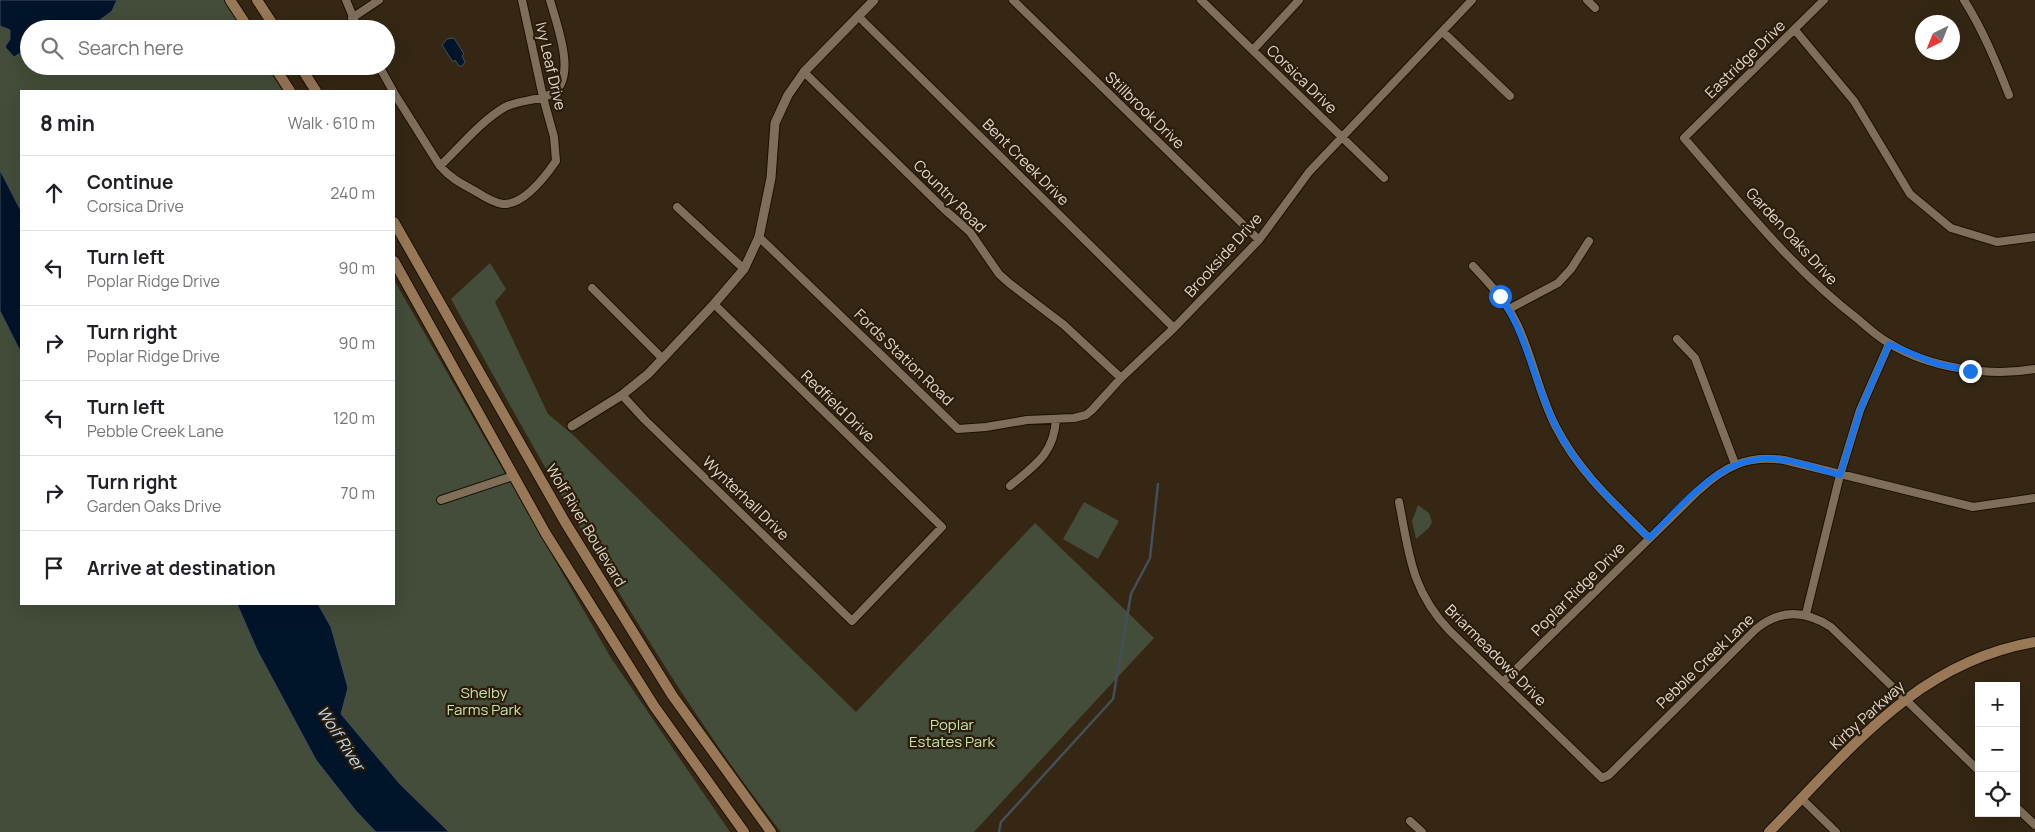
<!DOCTYPE html>
<html lang="en">
<head>
<meta charset="utf-8">
<style>
	:root { --surface:#fff; --page:#f2f2f2; --text:#202124; --muted:#757577; --line:#e0e0e0 }
	body { margin:0; font-family:Manrope,sans-serif; background:var(--page); color:var(--text) }
	.controls { position:absolute; right:15px; bottom:15px; display:grid; overflow:hidden; border-radius:0px; box-shadow:0 5px 20px #0002 }
	.controls button { width:45px; height:45px; display:grid; place-items:center; padding:0; border:0; border-bottom:1px solid var(--line); background:var(--surface); color:var(--text); font:25px sans-serif }
	.compass { position:absolute; left:1915px; top:15px; width:45px; height:45px; border-radius:50%; background:var(--surface); box-shadow:0 5px 20px #0002; rotate:223deg }
	.stop { position:absolute; width:15px; height:15px; margin:-11px; border:4px solid #1a73e8; border-radius:50%; background:#fff }
	.stop.end { background:#1a73e8; border-color:#fff; box-shadow:0 1px 5px #0008 }
	.list { margin:0; padding:0; list-style:none }
	h2 { display:flex; justify-content:space-between; align-items:center; height:65px; margin:0; padding:0 20px; font-size:21px }
	h2 small { font-size:16px; font-weight:400; color:var(--muted) }
	.list li { display:grid; grid-template-columns:32px 1fr auto; gap:15px; align-items:center; box-sizing:border-box; height:75px; padding:0 20px; border-top:1px solid var(--line) }
	.list b { display:block; font-size:19px; white-space:nowrap }
	.list p { margin:0; font-size:16px; white-space:nowrap; color:var(--muted) }
	.list em { font-size:16px; font-style:normal; color:var(--muted) }
	.icon { flex:none; width:28px; height:28px; fill:none; stroke:currentColor; stroke-width:2; stroke-linecap:round; stroke-linejoin:round }
	.map { position:relative; flex:none; width:2035px; height:832px; overflow:hidden }
	.search { position:absolute; background:var(--surface); box-shadow:0 5px 20px #0002; left:20px; top:20px; width:375px; height:55px; display:flex; align-items:center; gap:12px; box-sizing:border-box; padding:0 18px; border-radius:28px; color:var(--muted); font-size:19px }
	.panel { position:absolute; background:var(--surface); box-shadow:0 5px 20px #0002; left:20px; top:90px; width:375px; height:515px; border-radius:0px }
	.map>svg:first-child { display:block }
	.green { fill:#434d39 }
	.water { fill:#00142a; stroke:#444f5b }
	.lines { fill:none; stroke-linecap:round; stroke-linejoin:round }
	.stream { stroke:#444f5b; stroke-width:2.5 }
	.minor-casing { stroke:#1c1001; stroke-width:10 }
	.tertiary-casing { stroke:#1c1001; stroke-width:11 }
	.secondary-casing { stroke:#1c1001; stroke-width:12 }
	.minor { stroke:#7f6f5a; stroke-width:8 }
	.tertiary { stroke:#7f6f5a; stroke-width:9 }
	.secondary { stroke:#987857; stroke-width:10 }
	.route { stroke:#1a73e8; stroke-width:6 }
	.labels { text-anchor:middle; dominant-baseline:central; stroke-width:4.5; stroke-linejoin:round; paint-order:stroke }
	.street-label { font-size:15px; fill:#e2d9ce; stroke:#2b1d0a }
	.park-label { font-size:15px; fill:#c7e5a9; stroke:#2b1d0a }
	.water-label { font-size:16px; font-style:italic; fill:#bedbf9; stroke:#2b1d0a }
</style>
</head>
<body>
<div class="map">
<svg width="2035" height="832" viewBox="0 0 2035 832">
	<rect width="100%" height="100%" fill="#352714"/>
	<path class="green" d="M0,0H225L243,29H29V66H267L283,91H21V604H394V280L611,658L730,832H0Z
		M490,263L506,289L495,302L548,414L572,434L856,712L1035,523L1154,638L974,832H781C740,780 702,724 666,668C589,548 520,424 451,299Z
		M1084,502L1119,521L1098,559L1063,539Z
		M1418,505L1429,513L1432,522L1429,528L1416,539L1412,521Z"/>
	<path class="water" d="M0,0H117L112,11L88,29H29V54L24,51L14,57L5,47L10,39V30L0,26Z
		M454,38L464,54L462,56L465,62L462,66H459L455,60L453,62L442,45L447,39Z
		M0,170L21,211V353L0,311Z
		M237,604H318L331,627L348,688L341,714L400,784L449,832H376L356,811L316,760L257,650Z"/>
	<g class="lines">
		<path class="stream" d="M999,832L1001,822L1113,699L1131,594L1150,558L1158,484"/>
		<defs>
			<path id="minor" d="M346,0L358,29
				M1013,0L1259,240
				M1201,0L1384,178
				M1587,0L1595,8
				M1824,0L1684,138C1739,201 1792,269 1859,320C1868,328 1878,337 1889,343C1929,368 1989,377 2035,369
				M1964,0C1983,30 1996,62 2009,95
				M858,16L1174,328
				M352,18L379,0
				M1795,30L1854,101L1910,194L1951,228L1997,242L2035,237
				M1443,32L1510,96
				M1253,50L1299,0
				M379,66L393,91
				M804,72L944,209L970,232L999,274L1009,283L1064,325L1121,378
				M394,93L440,166C450,178 462,184 475,191C483,196 493,203 503,204C524,205 545,177 556,161L554,137L543,97L522,0
				M440,166C461,146 481,121 505,107C519,100 535,101 549,95C580,82 556,23 550,0
				M677,207L744,269
				M759,237L958,429L986,427L1027,420L1074,418L1086,415L1092,410L1121,378L1174,328L1259,240L1309,172L1472,0
				M1473,266C1490,284 1506,301 1517,324C1533,357 1539,395 1556,427C1579,472 1614,503 1649,538
				M592,288L663,359
				M1509,309L1558,283L1571,269L1589,241
				M1677,339L1695,358L1735,464
				M622,395L644,419L852,621L942,527L714,304
				M1010,486C1035,465 1054,454 1056,419
				M441,500L513,476
				M1399,502C1409,553 1411,590 1449,630L1602,778L1609,775L1756,629C1780,609 1805,610 1831,627L1979,771
				M1806,614L1840,475L1860,410L1889,344
				M1503,682L1698,491C1725,466 1747,455 1784,460L1973,507L2035,498
				M1802,799L1836,832
				M2016,807L2035,825
				M1410,821L1422,832"/>
			<path id="tertiary" d="M572,426L622,395L648,374L714,304L744,269L759,237L771,178L775,123L788,95L804,72L874,0"/>
			<path id="secondary" d="M230,0L249,29
				M257,0L276,29
				M274,66L290,91
				M300,66L316,91
				M394,222L565,522L672,695L771,832
				M394,261L546,534L654,706L744,832
				M1769,832C1848,752 1916,662 2035,642"/>
		</defs>
		<use href="#minor" class="minor-casing"/>
		<use href="#tertiary" class="tertiary-casing"/>
		<use href="#secondary" class="secondary-casing"/>
		<use href="#minor" class="minor"/>
		<use href="#tertiary" class="tertiary"/>
		<use href="#secondary" class="secondary"/>
	</g>
	<g class="lines">
		<path class="route" d="M1500,296C1528,337 1534,384 1556,427C1578,471 1614,503 1649,538C1684,504 1720,455 1773,459C1796,460 1818,469 1840,475L1860,410L1889,344L1934,363L1970,371"/>
	</g>
	<g class="labels">
		<g class="street-label">
			<text transform="translate(1745 59) rotate(-44)">Eastridge Drive</text>
			<text transform="translate(551 66) rotate(77)">Ivy Leaf Drive</text>
			<text transform="translate(1302 79) rotate(44)">Corsica Drive</text>
			<text transform="translate(1145 110) rotate(44)">Stillbrook Drive</text>
			<text transform="translate(1026 162) rotate(45)">Bent Creek Drive</text>
			<text transform="translate(950 196) rotate(45)">Country Road</text>
			<text transform="translate(1792 236) rotate(47)">Garden Oaks Drive</text>
			<text transform="translate(1223 255) rotate(-48)">Brookside Drive</text>
			<text transform="translate(904 357) rotate(44)">Fords Station Road</text>
			<text transform="translate(838 406) rotate(44)">Redfield Drive</text>
			<text transform="translate(746 498) rotate(44)">Wynterhall Drive</text>
			<text transform="translate(586 525) rotate(59)">Wolf River Boulevard</text>
			<text transform="translate(1578 589) rotate(-45)">Poplar Ridge Drive</text>
			<text transform="translate(1496 655) rotate(45)">Briarmeadows Drive</text>
			<text transform="translate(1705 661) rotate(-44)">Pebble Creek Lane</text>
			<text transform="translate(1867 715) rotate(-42)">Kirby Parkway</text>
		</g>
		<g class="park-label">
			<text x="484" y="692">Shelby<tspan x="484" dy="17">Farms Park</tspan></text>
			<text x="952" y="724">Poplar<tspan x="952" dy="17">Estates Park</tspan></text>
		</g>
		<g class="water-label">
			<text transform="translate(341 738) rotate(57)">Wolf River</text>
		</g>
	</g>
</svg>
<div class="controls">
<button>+</button>
<button>−</button>
<button><svg class="icon" aria-label="locate" viewBox="0 0 24 24"><circle cx="12" cy="12" r="6"/><path d="M12 2v4M12 18v4M2 12h4M18 12h4"/></svg></button>
</div>
<svg class="compass" viewBox="-18 -18 36 36"><path d="M0-13l5 13h-10z" fill="#e53935"/><path d="M0 13l5-13h-10z" fill="#757577"/></svg>
<div class="stop" style="left:1500px;top:296px"></div>
<div class="stop end" style="left:1970px;top:371px"></div>
<div class="search"><svg class="icon" aria-label="search" viewBox="0 0 24 24"><circle cx="10" cy="10" r="6"/><path d="M15 15l6 6"/></svg>Search here</div>
<section class="panel">
<h2>8 min<small>Walk · 610 m</small></h2>
<ul class="list">
<li><svg class="icon" aria-label="ahead" viewBox="0 0 24 24"><path d="M12 20V5M6 11l6-6 6 6"/></svg><div><b>Continue</b><p>Corsica Drive</p></div><em>240 m</em></li>
<li><svg class="icon" aria-label="left" viewBox="0 0 24 24"><path d="M17 20v-9H6M10 6l-5 5 5 5"/></svg><div><b>Turn left</b><p>Poplar Ridge Drive</p></div><em>90 m</em></li>
<li><svg class="icon" aria-label="right" viewBox="0 0 24 24"><path d="M7 20v-9h11M14 6l5 5-5 5"/></svg><div><b>Turn right</b><p>Poplar Ridge Drive</p></div><em>90 m</em></li>
<li><svg class="icon" aria-label="left" viewBox="0 0 24 24"><path d="M17 20v-9H6M10 6l-5 5 5 5"/></svg><div><b>Turn left</b><p>Pebble Creek Lane</p></div><em>120 m</em></li>
<li><svg class="icon" aria-label="right" viewBox="0 0 24 24"><path d="M7 20v-9h11M14 6l5 5-5 5"/></svg><div><b>Turn right</b><p>Garden Oaks Drive</p></div><em>70 m</em></li>
<li><svg class="icon" aria-label="arrive" viewBox="0 0 24 24"><path d="M6 21V4h12l-3 4 3 4H6"/></svg><div><b>Arrive at destination</b></div></li>
</ul>
</section>
</div>
</body>
</html>
